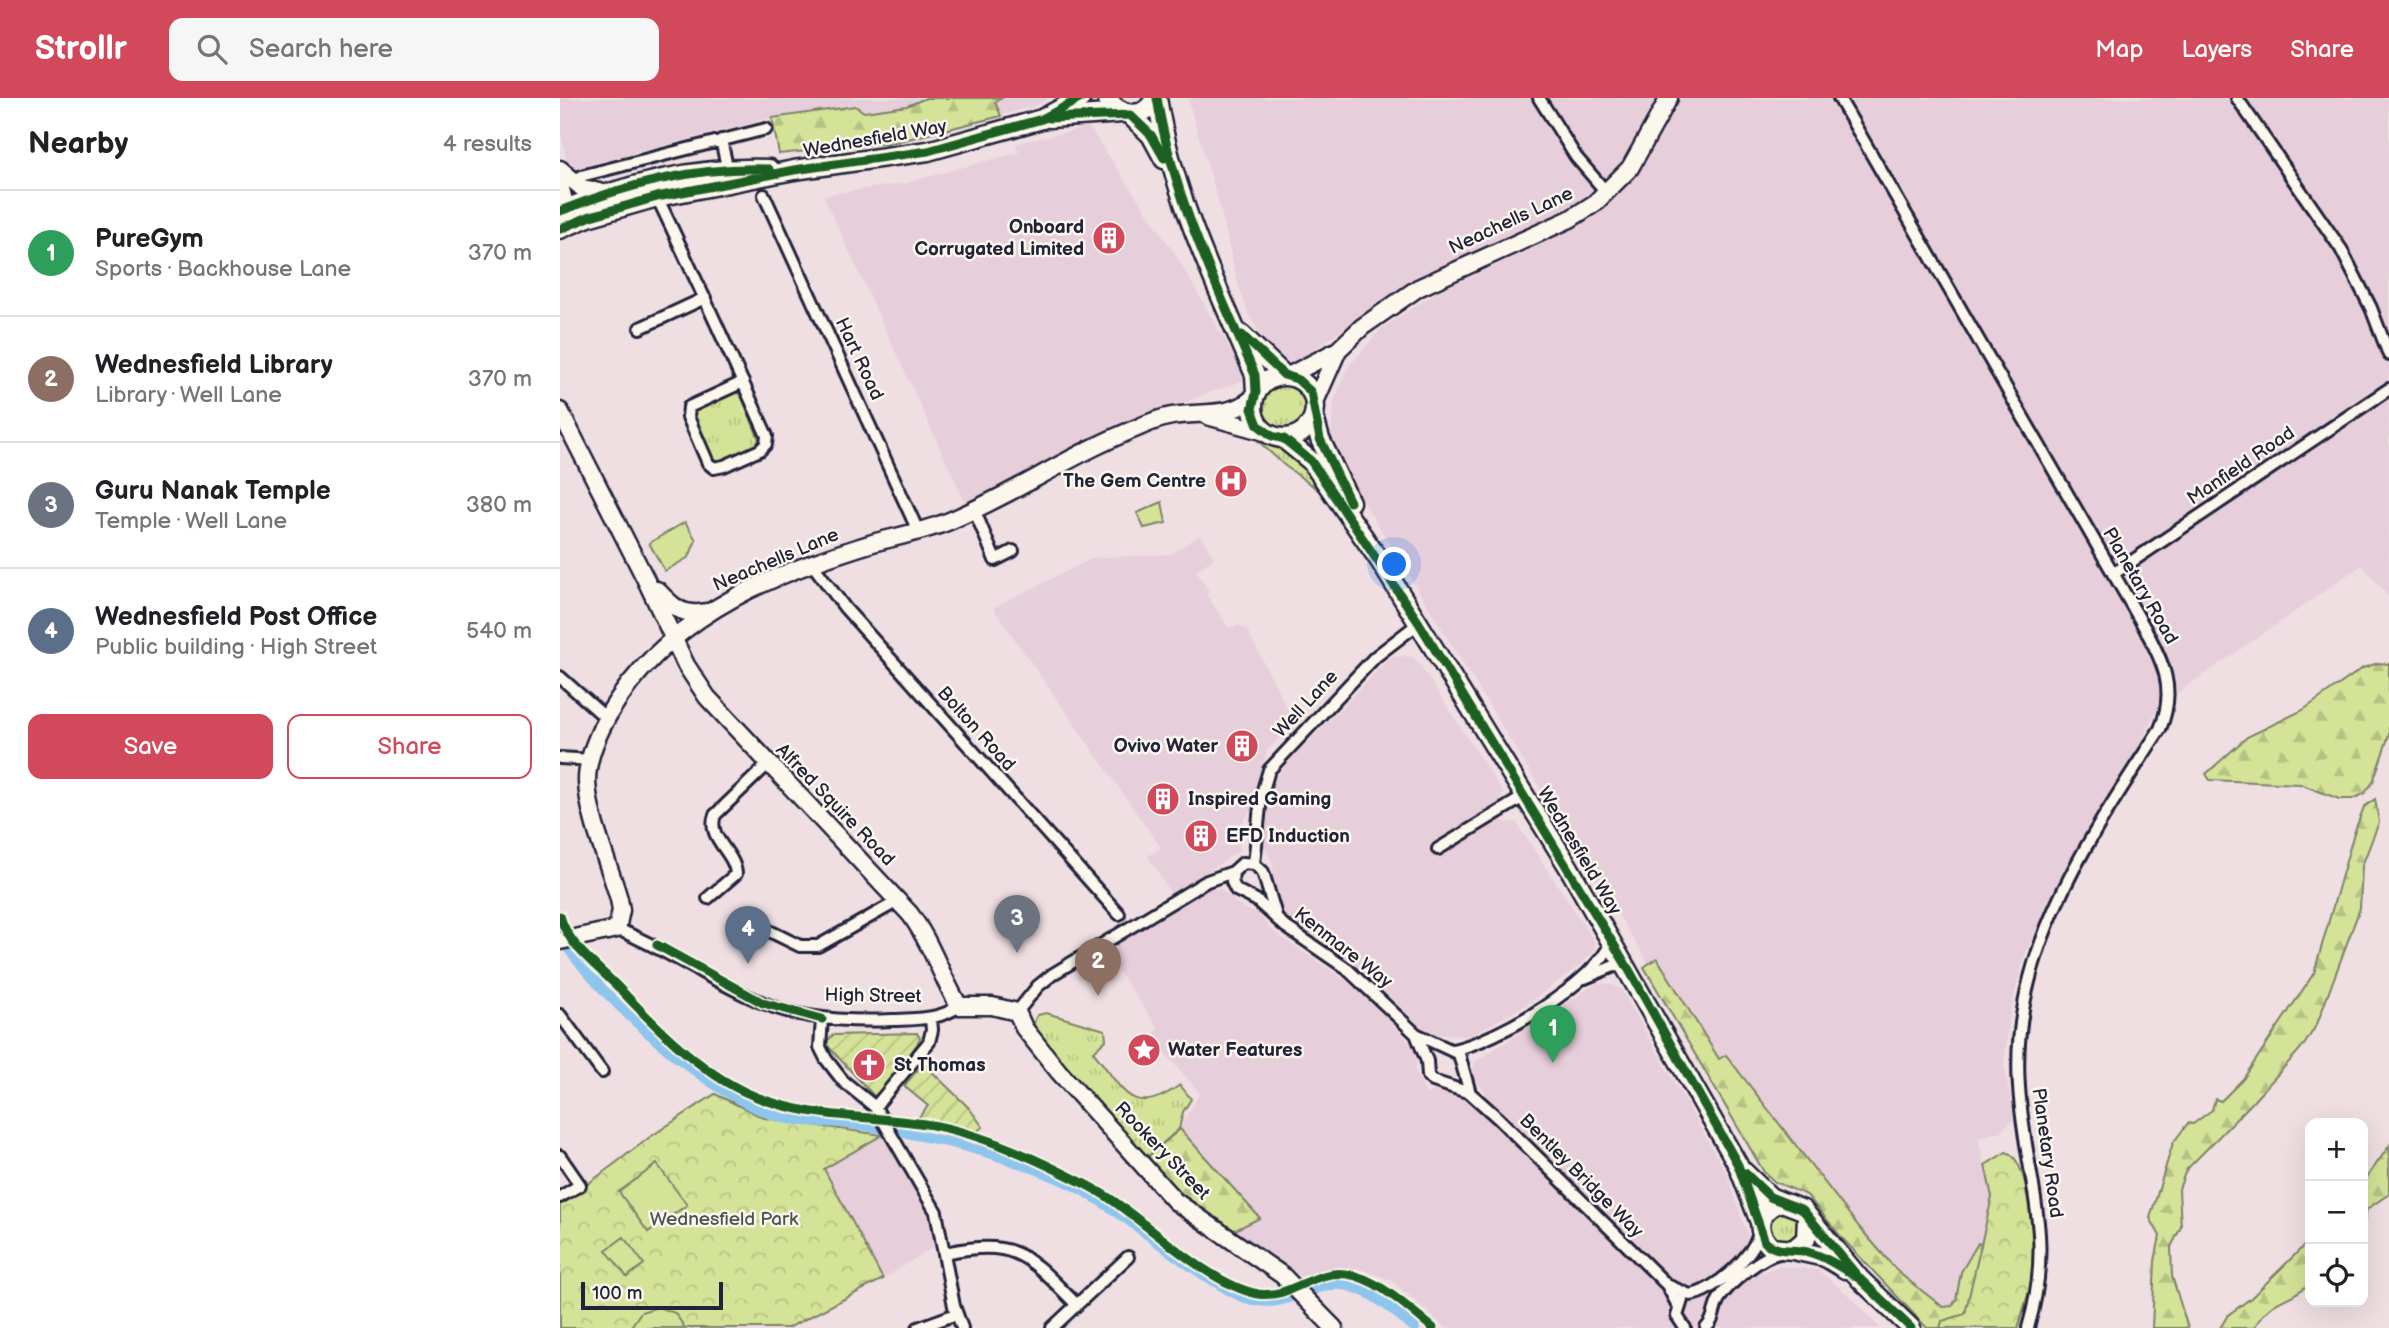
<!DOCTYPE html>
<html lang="en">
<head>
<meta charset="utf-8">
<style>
	:root { --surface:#fff; --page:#f6f6f6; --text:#202124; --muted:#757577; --line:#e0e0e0; --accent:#d1495b }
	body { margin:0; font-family:"Balsamiq Sans",sans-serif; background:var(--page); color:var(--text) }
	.controls { position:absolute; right:21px; bottom:21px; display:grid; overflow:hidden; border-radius:14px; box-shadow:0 7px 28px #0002 }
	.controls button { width:63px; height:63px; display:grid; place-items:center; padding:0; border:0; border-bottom:2px solid var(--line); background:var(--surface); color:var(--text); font:35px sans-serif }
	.scale { position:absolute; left:21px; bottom:18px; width:142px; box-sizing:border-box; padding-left:7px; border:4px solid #22223b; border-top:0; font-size:19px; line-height:24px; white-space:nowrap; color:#22223b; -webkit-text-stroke:5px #fbf7ec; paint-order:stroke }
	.you { position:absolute; left:835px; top:467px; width:24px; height:24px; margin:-18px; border:5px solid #fff; border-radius:50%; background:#1a73e8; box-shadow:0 0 0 10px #1a73e833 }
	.badge { display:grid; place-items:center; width:46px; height:46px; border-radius:50%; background:var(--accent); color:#fff; font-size:23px; font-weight:700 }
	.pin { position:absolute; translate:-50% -58px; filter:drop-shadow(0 2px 4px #0008) }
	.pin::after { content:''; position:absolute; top:37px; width:24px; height:21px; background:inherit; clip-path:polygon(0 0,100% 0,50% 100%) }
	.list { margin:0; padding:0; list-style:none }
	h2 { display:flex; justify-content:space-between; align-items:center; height:91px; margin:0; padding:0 28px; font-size:30px }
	h2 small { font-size:23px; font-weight:400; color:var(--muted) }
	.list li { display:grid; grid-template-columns:46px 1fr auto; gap:21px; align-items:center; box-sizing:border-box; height:126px; padding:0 28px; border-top:2px solid var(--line) }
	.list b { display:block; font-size:26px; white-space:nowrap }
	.list p { margin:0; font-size:23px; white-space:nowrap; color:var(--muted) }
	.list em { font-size:23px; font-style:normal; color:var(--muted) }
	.actions { display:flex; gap:14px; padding:21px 28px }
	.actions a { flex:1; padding:16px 0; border:2px solid var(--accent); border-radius:14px; text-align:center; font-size:24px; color:var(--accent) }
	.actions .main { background:var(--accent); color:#fff }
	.icon { flex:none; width:38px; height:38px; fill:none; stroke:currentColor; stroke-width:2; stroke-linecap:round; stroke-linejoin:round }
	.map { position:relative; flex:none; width:1829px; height:1230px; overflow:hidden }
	header { display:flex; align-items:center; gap:42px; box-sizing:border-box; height:98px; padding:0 35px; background:var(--accent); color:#fff }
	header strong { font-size:33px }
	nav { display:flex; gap:38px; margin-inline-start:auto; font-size:24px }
	.search { width:490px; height:63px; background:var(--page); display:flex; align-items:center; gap:18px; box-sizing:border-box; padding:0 24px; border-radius:14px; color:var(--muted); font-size:26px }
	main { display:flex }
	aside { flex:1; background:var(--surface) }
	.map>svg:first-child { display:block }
	.built { fill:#e7cedb }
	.grass { fill:url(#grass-tufts); stroke:#7b8269; stroke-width:2 }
	.forest { fill:url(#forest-firs); stroke:#7b8269; stroke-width:2 }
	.park { fill:url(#park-crowns); stroke:#7b8269; stroke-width:2 }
	.garden { fill:url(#garden-furrows); stroke:#7b8269; stroke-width:2 }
	.pitch { fill:#d4e397; stroke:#7b8269; stroke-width:2 }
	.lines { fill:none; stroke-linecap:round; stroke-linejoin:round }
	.canal { stroke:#8ec5ed; stroke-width:10 }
	.street-casing { stroke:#22223b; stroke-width:16 }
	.secondary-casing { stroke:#22223b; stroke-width:21 }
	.primary-casing { stroke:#22223b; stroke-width:23 }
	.street { stroke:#fbf7ec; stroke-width:10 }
	.secondary { stroke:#fbf7ec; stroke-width:16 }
	.primary { stroke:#fbf7ec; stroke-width:18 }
	.cycleway-casing { stroke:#fbf7ec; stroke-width:13 }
	.cycleway { stroke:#1b5e20; stroke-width:9 }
	.labels { text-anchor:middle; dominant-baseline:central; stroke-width:5; stroke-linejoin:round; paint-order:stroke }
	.street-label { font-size:19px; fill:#22223b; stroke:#fbf7ec }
	.poi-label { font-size:19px; font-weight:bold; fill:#22223b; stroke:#fbf7ec; text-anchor:start }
	.park-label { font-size:19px; fill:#4e5252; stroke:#fbf7ec }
</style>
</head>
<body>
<header>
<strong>Strollr</strong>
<div class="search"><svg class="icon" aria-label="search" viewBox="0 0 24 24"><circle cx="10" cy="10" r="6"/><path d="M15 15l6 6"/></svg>Search here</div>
<nav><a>Map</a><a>Layers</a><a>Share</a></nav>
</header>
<main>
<aside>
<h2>Nearby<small>4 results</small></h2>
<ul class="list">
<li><span class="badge" style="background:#2e9e5b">1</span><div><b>PureGym</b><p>Sports · Backhouse Lane</p></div><em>370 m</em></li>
<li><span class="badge" style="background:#8d6e63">2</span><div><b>Wednesfield Library</b><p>Library · Well Lane</p></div><em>370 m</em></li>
<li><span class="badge" style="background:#6b7280">3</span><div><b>Guru Nanak Temple</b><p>Temple · Well Lane</p></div><em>380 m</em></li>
<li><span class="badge" style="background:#5c6f8a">4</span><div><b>Wednesfield Post Office</b><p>Public building · High Street</p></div><em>540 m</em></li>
</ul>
<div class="actions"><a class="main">Save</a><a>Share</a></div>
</aside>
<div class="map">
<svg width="1829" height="1230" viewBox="0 0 1829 1230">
	<defs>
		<pattern id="grass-tufts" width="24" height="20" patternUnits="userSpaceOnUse" patternTransform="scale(1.75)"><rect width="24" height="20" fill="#d4e397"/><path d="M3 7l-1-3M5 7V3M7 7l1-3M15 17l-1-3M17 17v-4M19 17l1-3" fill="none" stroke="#b6c283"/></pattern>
		<pattern id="forest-firs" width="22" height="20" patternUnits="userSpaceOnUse" patternTransform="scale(1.75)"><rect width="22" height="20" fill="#d4e397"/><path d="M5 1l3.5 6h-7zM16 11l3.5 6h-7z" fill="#b6c283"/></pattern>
		<pattern id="park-crowns" width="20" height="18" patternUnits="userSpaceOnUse" patternTransform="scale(1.75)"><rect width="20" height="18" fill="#d4e397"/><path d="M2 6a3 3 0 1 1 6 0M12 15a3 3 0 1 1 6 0" fill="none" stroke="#b6c283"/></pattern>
		<pattern id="garden-furrows" width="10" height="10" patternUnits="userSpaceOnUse" patternTransform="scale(1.75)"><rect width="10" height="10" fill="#d4e397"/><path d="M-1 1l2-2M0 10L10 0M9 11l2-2" fill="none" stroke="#b6c283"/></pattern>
	</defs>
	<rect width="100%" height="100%" fill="#efdfe2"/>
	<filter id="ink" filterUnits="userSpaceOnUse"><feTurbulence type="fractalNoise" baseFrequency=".0143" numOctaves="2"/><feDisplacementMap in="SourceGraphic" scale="14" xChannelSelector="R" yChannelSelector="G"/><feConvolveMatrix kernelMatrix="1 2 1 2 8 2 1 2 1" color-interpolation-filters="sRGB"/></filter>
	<g filter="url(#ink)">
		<path class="built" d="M0,0H490L477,7L389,32L219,56L211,20L8,72L0,29Z
			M630,0H1829V499L1802,467L1599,608L1569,667L1503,775L1463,861L1449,921L1444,967L1454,1020L1440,1034L1418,1040L1432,1099L1405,1217L1382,1223L1206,1056L787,377L771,337L774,302L788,269L821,231L875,195L1011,132L999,116L863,177L735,264H719L690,220L677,183L660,109L629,5Z
			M529,29L614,154L684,275L683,280L682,283L547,333L406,406L263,97L346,85L459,54L455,46Z
			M640,437L654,460L636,473L649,493L646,496L669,530L679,527L687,532L730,616L728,631L707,653L691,711L682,726L671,734L680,749L677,755L611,796L588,758L601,750L433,510L533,460L611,456Z
			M852,558L859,565L943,695L936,712L945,725L956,724L1035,844L1034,853L1020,867L966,907L909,938L875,936L864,931L808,879L726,821L714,803L711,774L714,767L703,747L704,725L712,685L731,661L831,559Z
			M650,790L661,791L684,811L698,815L712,833L797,890L858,953L855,973L866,997L878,991L904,999L922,1015L926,995L911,977L915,964L1037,885L1050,886L1061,891L1167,1076L1188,1138L1182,1152L1204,1174L1218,1168L1258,1172L1293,1201L1320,1230H886L831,1182L796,1170L742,1178L727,1172L671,1134L699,1119L619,1031L640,995L592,941L598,930L544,852Z
			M322,1037L326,1040L365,1110L377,1147L323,1181L264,1071Z"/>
		<path class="grass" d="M702 309a22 22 0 1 1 44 0a22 22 0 1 1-44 0Z
			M173,293L181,297L201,346L158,366L151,362L131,317L134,310Z
			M694,339L731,354L765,392L761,394L724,367Z
			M602,404L606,425L584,430L577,415Z
			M486,915L545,932L546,942L533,954C562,987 569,1024 620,987L631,1001L623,1014L619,1031L585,1061L484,946C478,936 469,927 478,917Z
			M1209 1128a15 15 0 1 1 30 0a15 15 0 1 1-30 0Z"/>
		<path class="forest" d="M366,0H442L435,4L441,18L336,44L219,56L212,20L295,8L304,14L347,8Z
			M1818,565L1829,566V637L1813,684L1804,696L1792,701H1779L1740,686L1650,682L1646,676L1687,639L1743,612L1803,570Z
			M1815,701L1819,724L1802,768L1800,810L1757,926L1744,947L1690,1007L1626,1072L1619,1091L1621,1129L1611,1149L1612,1178L1628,1230H1592L1595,1163L1600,1138L1590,1120L1613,1045L1628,1025L1633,1026L1652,1012L1655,1001L1661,1003L1683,981L1754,875L1794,735L1804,709Z
			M1097,860L1159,961L1166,957L1300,1130L1339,1175L1383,1209L1392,1208L1396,1202L1401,1174L1418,1145L1426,1149L1407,1230H1367L1281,1139L1247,1097L1215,1084L1204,1074L1084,869Z
			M620,1031L700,1120L671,1134L625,1100L585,1061Z
			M1829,1048V1096L1807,1111L1803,1128V1085Z
			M1750,1142V1185C1728,1206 1712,1198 1694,1230H1660L1668,1217L1691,1200Z"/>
		<path class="park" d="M155,996L204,1020L322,1037L264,1071L323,1181L228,1230H0V1107L90,1039Z
			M1446,1054C1470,1060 1475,1149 1473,1172C1471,1191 1463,1211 1458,1230H1380L1382,1223L1405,1216L1432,1099L1425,1067Z"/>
		<path class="garden" d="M357,935L360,940L357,946L326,990L314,998L265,945L273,937Z
			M363,965L409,1010L423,1029L414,1035L364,1024L359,1019L368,1008L344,988Z"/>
		<path class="pitch" d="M125,424L136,442L129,459L105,473L89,445Z
			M97,1066L127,1107L88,1134L59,1094Z
			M64,1139L84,1166L67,1179L46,1152Z
			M98,1209L115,1215L125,1230H70L81,1214Z"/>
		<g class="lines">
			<path class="canal" d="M0,839C40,899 152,1002 223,1020C244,1025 269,1023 291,1026C364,1036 437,1053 504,1083C558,1108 599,1150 649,1180C662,1188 676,1198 691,1202C722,1210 744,1190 773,1187C804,1184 833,1213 855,1230"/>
			<defs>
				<path id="street" d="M979,0L1016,59L1047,95
					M1279,0L1583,527C1603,563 1617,591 1600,631C1530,739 1449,854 1459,989C1465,1081 1496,1135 1468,1230
					M1677,0L1781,151L1811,210L1829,257
					M161,42L169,77
					M21,78L206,31
					M204,97L358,433
					M97,99C135,178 171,258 207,338L206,346L200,352L164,368L154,370L148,365L128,319L129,309L183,284
					M80,230L145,200
					M414,411L435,462L453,453
					M253,467L285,510L559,816
					M1553,476L1829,291
					M0,579L46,620
					M0,660L32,662
					M878,751L965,698
					M694,766L701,699L709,672L815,559L859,525
					M673,774L672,784L676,792L696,802L726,829L787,871L856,936L899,956L910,995
					M148,800L176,776C175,754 146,740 155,717L208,666
					M193,825L240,848H258L338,803
					M57,831C107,851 151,883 201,904C241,922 289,924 333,922C356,921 380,922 399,908
					M1025,880L1054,868L1066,869
					M457,914L478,888L493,876L647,783L673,774L683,765L694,766L703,774L717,821
					M0,917L42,974
					M262,921L260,949L266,961L283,983L315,1009L376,1114L394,1208L402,1230
					M856,936L867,963L868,978L873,983L910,995L938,1020L1107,1187L1118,1208
					M893,952C937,943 1035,885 1052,843
					M315,1009L369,944L372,932L371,920
					M0,1058L20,1087L0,1099
					M385,1155C458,1140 468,1158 517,1207
					M1107,1187L1130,1197C1153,1195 1196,1156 1199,1134
					M1122,1202L1117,1218L1125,1230
					M358,1230L396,1216
					M492,1230L568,1159
					M1146,1230C1155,1222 1153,1211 1159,1201C1169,1185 1202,1158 1219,1155"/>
				<path id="secondary" d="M0,71L22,90L47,96
					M0,87L6,111L5,122
					M728,278L778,252L802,229L858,190L1010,121L1035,105L1070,70L1109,0
					M755,304L778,252
					M0,313L85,480L126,567L147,599L350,816C371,844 381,878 399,908H432L457,914L464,930L499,974L615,1103L722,1177L774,1230
					M647,318L705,334
					M97,492C112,508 122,519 146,514
					M0,843L57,831L61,812L59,801C49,766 28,719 27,683C27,655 44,622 59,600C120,512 217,474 316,444C340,438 364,433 387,424C453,397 511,356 577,330C588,325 600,320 612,318C640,313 670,320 693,300"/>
				<path id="primary" d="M547,0C559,18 584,24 595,0
					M597,0C613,99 656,186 695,277L696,294
					M570,17L591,37L604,61
					M489,20L562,15
					M0,113C67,86 137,68 209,71
					M0,131L31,118L97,99L234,72L368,53L482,21L521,0
					M682,237L724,277
					M693 309a31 31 0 1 1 62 0a31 31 0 1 1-62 0Z
					M754,319L760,341L790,404
					M724,341L751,363L820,463L1008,768L1178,1067L1200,1124
					M1184,1074L1210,1099L1222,1104
					M1247,1119L1246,1141L1233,1152L1212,1150C1193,1133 1198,1110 1222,1104L1243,1112L1300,1181L1351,1230
					M1233,1152L1265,1159L1285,1171"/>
			</defs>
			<use href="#street" class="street-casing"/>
			<use href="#secondary" class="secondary-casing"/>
			<use href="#primary" class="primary-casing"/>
			<use href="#street" class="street"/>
			<use href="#secondary" class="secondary"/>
			<use href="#primary" class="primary"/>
			<defs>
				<path id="cycleway" d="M597,0C613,99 656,186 695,277L696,294L692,311L698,327L712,338L724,341L751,363L859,525L1068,870L1178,1067L1205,1144C1219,1156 1232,1150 1248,1154C1267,1159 1283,1171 1300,1181
					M489,20L570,17L591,37L604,60
					M0,113C67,86 137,68 209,71
					M0,131L31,118L97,99L234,72L368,53L482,21L521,0
					M682,237L724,277L737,281L751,294L760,341L790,404
					M0,818C8,848 38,868 59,890C95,928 138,972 185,994C246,1023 313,1016 377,1028C421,1037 465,1056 505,1076C521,1084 538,1092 552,1102C591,1129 651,1187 698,1196C722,1200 742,1184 763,1178C804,1165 844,1207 873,1230
					M97,847L203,905L262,921
					M1185,1075L1210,1099L1243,1112L1300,1181L1351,1230"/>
			</defs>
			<use href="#cycleway" class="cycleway-casing"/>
			<use href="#cycleway" class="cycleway"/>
		</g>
	</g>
	<defs>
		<symbol id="building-disc" viewBox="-11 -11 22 22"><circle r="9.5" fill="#d1495b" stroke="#fbf7ec"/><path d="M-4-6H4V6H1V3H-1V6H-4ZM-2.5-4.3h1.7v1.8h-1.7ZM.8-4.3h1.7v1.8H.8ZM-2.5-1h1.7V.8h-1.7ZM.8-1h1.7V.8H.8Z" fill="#fff"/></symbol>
		<symbol id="hospital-disc" viewBox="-11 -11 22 22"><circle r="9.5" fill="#d1495b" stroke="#fbf7ec"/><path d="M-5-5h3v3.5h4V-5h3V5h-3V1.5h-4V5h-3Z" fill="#fff"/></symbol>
		<symbol id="sight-disc" viewBox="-11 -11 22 22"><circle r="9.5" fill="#d1495b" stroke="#fbf7ec"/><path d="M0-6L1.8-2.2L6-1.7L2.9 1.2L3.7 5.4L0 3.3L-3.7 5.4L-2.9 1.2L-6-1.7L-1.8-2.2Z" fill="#fff"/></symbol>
		<symbol id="church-disc" viewBox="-11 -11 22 22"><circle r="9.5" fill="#d1495b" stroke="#fbf7ec"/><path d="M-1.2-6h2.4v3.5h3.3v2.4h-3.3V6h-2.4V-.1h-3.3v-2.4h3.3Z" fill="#fff"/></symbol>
	</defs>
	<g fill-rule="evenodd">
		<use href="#building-disc" x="530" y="121" width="38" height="38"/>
		<use href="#hospital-disc" x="652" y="364" width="38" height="38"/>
		<use href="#building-disc" x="663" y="629" width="38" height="38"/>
		<use href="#building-disc" x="584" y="682" width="38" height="38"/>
		<use href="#building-disc" x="622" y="719" width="38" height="38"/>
		<use href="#sight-disc" x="565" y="933" width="38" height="38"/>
		<use href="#church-disc" x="290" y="948" width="38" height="38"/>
	</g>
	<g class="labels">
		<g class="street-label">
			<text transform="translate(315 41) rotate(-10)">Wednesfield Way</text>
			<text transform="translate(951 123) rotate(-25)">Neachells Lane</text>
			<text transform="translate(299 261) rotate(65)">Hart Road</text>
			<text transform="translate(1681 368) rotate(-34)">Manfield Road</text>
			<text transform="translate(216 462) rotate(-23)">Neachells Lane</text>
			<text transform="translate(1580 488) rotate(60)">Planetary Road</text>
			<text transform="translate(746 606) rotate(-47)">Well Lane</text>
			<text transform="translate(416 631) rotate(48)">Bolton Road</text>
			<text transform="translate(275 707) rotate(46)">Alfred Squire Road</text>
			<text transform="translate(1019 753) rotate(59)">Wednesfield Way</text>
			<text transform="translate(783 850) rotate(38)">Kenmare Way</text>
			<text transform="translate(313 898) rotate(1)">High Street</text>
			<text transform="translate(602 1053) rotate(46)">Rookery Street</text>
			<text transform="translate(1487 1055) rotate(82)">Planetary Road</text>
			<text transform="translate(1021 1078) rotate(45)">Bentley Bridge Way</text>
		</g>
		<g class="poi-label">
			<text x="524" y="129" text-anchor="end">Onboard<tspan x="524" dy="22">Corrugated Limited</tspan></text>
			<text x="646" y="383" text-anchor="end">The Gem Centre</text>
			<text x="658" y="648" text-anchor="end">Ovivo Water</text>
			<text x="628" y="701">Inspired Gaming</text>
			<text x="666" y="738">EFD Induction</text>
			<text x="608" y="952">Water Features</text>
			<text x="334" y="967">St Thomas</text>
		</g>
		<g class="park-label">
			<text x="164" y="1121">Wednesfield Park</text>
		</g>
	</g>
</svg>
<div class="controls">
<button>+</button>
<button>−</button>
<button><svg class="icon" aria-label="locate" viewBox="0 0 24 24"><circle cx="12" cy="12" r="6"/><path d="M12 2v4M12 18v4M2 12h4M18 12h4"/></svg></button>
</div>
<div class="scale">100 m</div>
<div class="you"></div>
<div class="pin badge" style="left:993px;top:965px;background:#2e9e5b">1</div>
<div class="pin badge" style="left:538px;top:898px;background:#8d6e63">2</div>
<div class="pin badge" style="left:457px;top:855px;background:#6b7280">3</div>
<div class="pin badge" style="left:188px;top:866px;background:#5c6f8a">4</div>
</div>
</main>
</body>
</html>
